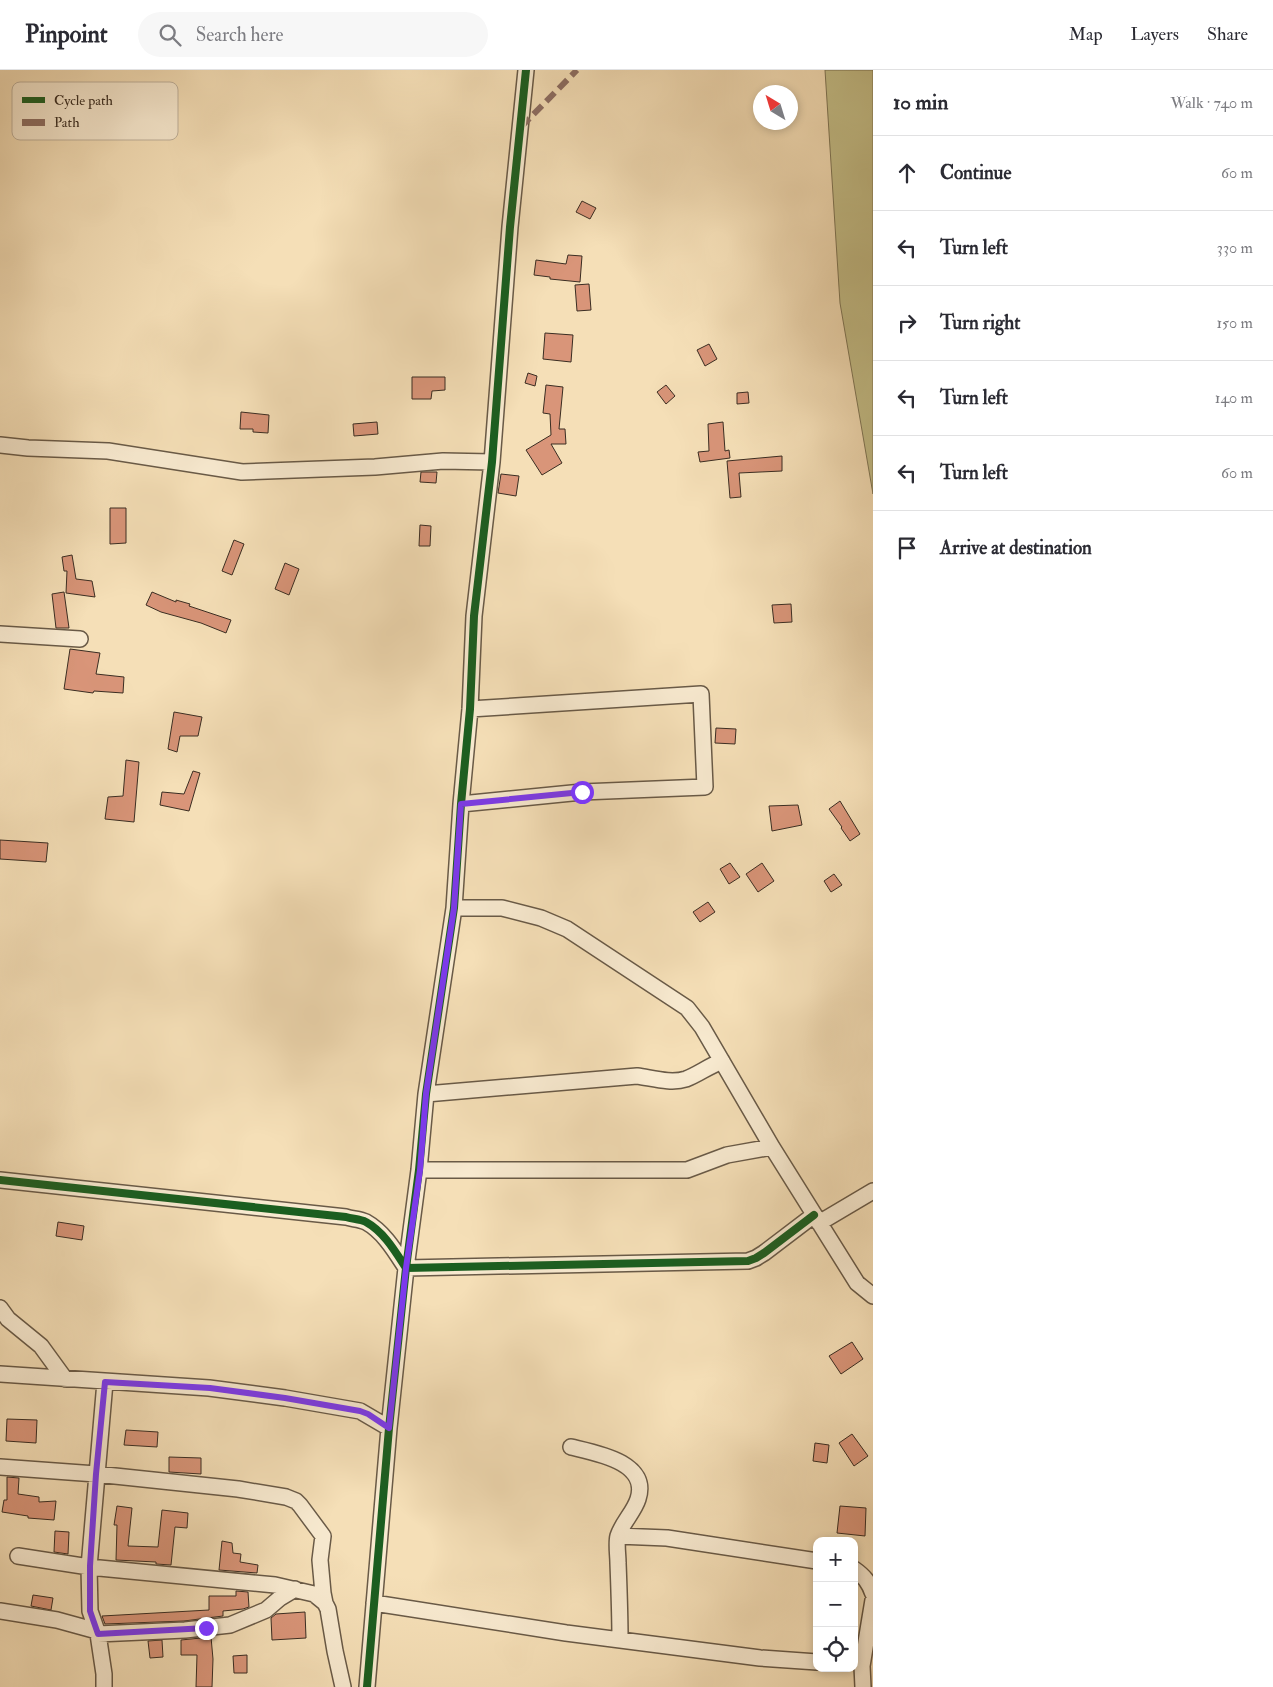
<!DOCTYPE html>
<html lang="en">
<head>
<meta charset="utf-8">
<style>
	:root { --surface:#fff; --page:#f7f7f7; --text:#2b2b33; --muted:#7c7c81; --line:#e1e1e2 }
	body { margin:0; font-family:"IM FELL Double Pica",serif; background:var(--page); color:var(--text) }
	.controls { position:absolute; right:15px; bottom:15px; display:grid; overflow:hidden; border-radius:10px; box-shadow:0 2px 8px #0003 }
	.controls button { width:45px; height:45px; display:grid; place-items:center; padding:0; border:0; border-bottom:1px solid var(--line); background:var(--surface); color:var(--text); font:25px sans-serif }
	.compass { position:absolute; left:753px; top:15px; width:45px; height:45px; border-radius:50%; background:var(--surface); box-shadow:0 2px 8px #0003; rotate:322deg }
	.stop { position:absolute; width:15px; height:15px; margin:-11px; border:4px solid #7c3aed; border-radius:50%; background:#fff }
	.stop.end { background:#7c3aed; border-color:#fff; box-shadow:0 1px 5px #0008 }
	.list { margin:0; padding:0; list-style:none }
	h2 { display:flex; justify-content:space-between; align-items:center; height:65px; margin:0; padding:0 20px; font-size:21px }
	h2 small { font-size:16px; font-weight:400; color:var(--muted) }
	.list li { display:grid; grid-template-columns:32px 1fr auto; gap:15px; align-items:center; box-sizing:border-box; height:75px; padding:0 20px; border-top:1px solid var(--line) }
	.list b { display:block; font-size:19px; white-space:nowrap }
	.list em { font-size:16px; font-style:normal; color:var(--muted) }
	.icon { flex:none; width:28px; height:28px; fill:none; stroke:currentColor; stroke-width:2; stroke-linecap:round; stroke-linejoin:round }
	.map { position:relative; flex:none; width:873px; height:1617px; overflow:hidden }
	header { display:flex; align-items:center; gap:30px; box-sizing:border-box; height:70px; padding:0 25px; background:var(--surface); border-bottom:1px solid var(--line) }
	header strong { font-size:24px }
	nav { display:flex; gap:28px; margin-inline-start:auto; font-size:18px }
	.search { width:350px; height:45px; background:var(--page); display:flex; align-items:center; gap:12px; box-sizing:border-box; padding:0 18px; border-radius:28px; color:var(--muted); font-size:19px }
	main { display:flex }
	aside { flex:1; background:var(--surface) }
	.map>svg:first-child { display:block }
	.green { fill:#c4bf89; stroke:#7f7656 }
	.building { fill:#d99579; stroke:#3a2d22 }
	.lines { fill:none; stroke-linecap:round; stroke-linejoin:round }
	.minor-casing { stroke:#695a47; stroke-width:18 }
	.minor { stroke:#f8ead0; stroke-width:15 }
	.quiet { stroke:#8d6e63; stroke-width:6; stroke-dasharray:12 6; stroke-linecap:butt }
	.cycleway-casing { stroke:#f8ead0; stroke-width:11 }
	.cycleway { stroke:#1b5e20; stroke-width:8 }
	.route { stroke:#7c3aed; stroke-width:6 }
	.key { fill:#f8ead0; stroke:#bfb19c; stroke-width:1 }
	.key-label { font-size:14px; fill:#3a2d22 }
</style>
</head>
<body>
<header>
<strong>Pinpoint</strong>
<div class="search"><svg class="icon" aria-label="search" viewBox="0 0 24 24"><circle cx="10" cy="10" r="6"/><path d="M15 15l6 6"/></svg>Search here</div>
<nav><a>Map</a><a>Layers</a><a>Share</a></nav>
</header>
<main>
<div class="map">
<svg width="873" height="1617" viewBox="0 0 873 1617">
	<rect width="100%" height="100%" fill="#f5dfb7"/>
	<filter id="stains"><feTurbulence type="fractalNoise" baseFrequency=".004" numOctaves="4"/><feColorMatrix values="0 0 0 0 .2 0 0 0 0 .09 0 0 0 0 .02 0 0 0 .5 -.17"/></filter>
	<radialGradient id="worn" r=".72"><stop offset=".6" stop-color="#630" stop-opacity="0"/><stop offset="1" stop-color="#630" stop-opacity=".3"/></radialGradient>
	<path class="green" d="M825,0H873V424L840,233Z"/>
	<path class="building" d="M582,131L596,138L590,149L576,142Z
		M568,185L582,186L580,212L550,209V207L534,205L536,190L566,194Z
		M589,214L591,240L577,241L575,215Z
		M545,263L573,265L571,292L543,289Z
		M709,274L717,289L705,296L697,280Z
		M528,303L537,306L535,316L525,313Z
		M412,307H445V320L432,321L431,329H412Z
		M546,315L563,317L559,359H565L566,374H551L562,393L542,405L526,380L551,365L550,344L543,343Z
		M666,315L675,326L666,334L657,322Z
		M748,322L749,333L737,334V323Z
		M241,342L269,345L268,363L253,362V359H240Z
		M377,352L378,364L354,366L353,354Z
		M723,352L725,381L729,380L730,388L700,392L698,382L709,381L708,354Z
		M782,386V401L739,403L741,427L730,428L727,391Z
		M421,402H437L436,413L420,412Z
		M501,404L519,406L516,426L498,423Z
		M110,438H126V473L110,474Z
		M420,455L431,456L430,476H419Z
		M234,470L244,474L232,505L222,501Z
		M72,485L76,509L92,511L95,527L66,523L67,501H64L62,487Z
		M285,493L299,499L289,525L275,519Z
		M64,522L69,558H56L52,524Z
		M152,522L176,532V530L190,534L189,536L231,550L226,563L201,553L161,542L146,535Z
		M791,534L792,552L774,553L772,535Z
		M70,579L100,583L96,604L124,607L123,623L94,621L93,623L64,619Z
		M174,642L202,647L198,666H180L177,682L168,679Z
		M716,658L736,659L735,674L715,673Z
		M126,690L139,692L134,752L105,749L108,727L123,726Z
		M193,701L200,703L189,741L160,735L162,722L184,724Z
		M840,731L860,764L850,771L841,758L842,757L829,739Z
		M798,735L802,755L772,761L769,736Z
		M0,770L48,773L46,792L0,789Z
		M730,793L740,807L729,814L720,799Z
		M762,793L774,811L758,822L746,804Z
		M834,804L842,815L831,822L824,811Z
		M708,832L715,842L700,852L693,842Z
		M58,1152L84,1156L82,1170L56,1166Z
		M852,1272L863,1289L841,1304L829,1286Z
		M7,1349L37,1350L36,1373L6,1371Z
		M126,1360L158,1362L157,1377L124,1375Z
		M852,1364L868,1386L854,1396L839,1373Z
		M815,1373L829,1375L827,1393L813,1391Z
		M169,1387L201,1388V1404L169,1402Z
		M7,1407L19,1408L18,1424L39,1427V1432L56,1431L54,1450L28,1448V1446L2,1442L4,1430H7Z
		M117,1436L132,1438L128,1476L158,1477L162,1440L188,1443L187,1458L175,1457L171,1495L156,1494V1492L116,1490L117,1455H114Z
		M840,1436L866,1438L865,1466L837,1463Z
		M55,1461L69,1462L68,1484L54,1482Z
		M222,1471L232,1473L233,1483L241,1484L240,1492L258,1495L257,1503L219,1500Z
		M236,1521L248,1522L249,1537L243,1539L223,1541V1546L184,1551L105,1554L102,1546L209,1540V1526H236Z
		M33,1525L53,1528L51,1540L31,1536Z
		M305,1542L306,1568L272,1570L271,1548L276,1544Z
		M211,1567L213,1589L212,1617H196L197,1585H181V1570Z
		M162,1570L163,1587L150,1588L148,1571Z
		M247,1585V1603H234L233,1586Z"/>
	<g class="lines">
		<defs>
			<path id="minor" d="M0,375L28,378L108,381L242,402L375,397L443,391L492,392
				M0,564L80,569
				M461,734L582,722L705,717L701,624L470,639
				M454,838H502L541,848L567,859L687,938L702,957L772,1077L857,1213L873,1226
				M426,1024L637,1006C652,1008 671,1014 686,1009C697,1005 709,996 722,991
				M419,1100H687L727,1085L772,1077
				M0,1110L346,1147C352,1149 360,1149 366,1152C384,1162 395,1181 406,1198L748,1191L756,1188L764,1183L814,1145
				M819,1153L873,1121
				M0,1238L8,1249L41,1276L65,1309
				M0,1304L209,1318L285,1328L360,1341L389,1358
				M571,1377C596,1383 650,1392 638,1429C634,1442 622,1453 618,1466C616,1473 618,1485 618,1493C619,1519 620,1544 620,1570
				M0,1397L96,1404L238,1419L286,1427L296,1431L300,1435L323,1466L320,1490L323,1523L325,1533
				M618,1466L667,1468L817,1491
				M18,1486L89,1497L275,1515L314,1524L325,1533L328,1539L335,1581L343,1617
				M854,1499C864,1506 869,1512 873,1524
				M374,1533L566,1563L760,1588L817,1592
				M0,1541L57,1550L97,1561
				M98,1564L185,1560L230,1555L266,1540L280,1528L295,1519
				M104,1617V1604L98,1564L90,1541L89,1497L105,1312
				M367,1617L389,1358L406,1198L419,1100L426,1024L454,838L461,734L470,639L474,546L492,392L510,157L526,0
				M863,1617L862,1596L873,1530"/>
		</defs>
		<use href="#minor" class="minor-casing"/>
		<use href="#minor" class="minor"/>
		<path class="quiet" d="M521,57L577,0"/>
		<defs>
			<path id="cycleway" d="M0,1110L346,1147C352,1149 360,1149 366,1152C384,1162 395,1181 406,1198L748,1191L756,1188L764,1183L814,1145
				M367,1617L389,1358L406,1198L419,1100L426,1024L454,838L461,734L470,639L474,546L492,392L510,157L526,0"/>
		</defs>
		<use href="#cycleway" class="cycleway-casing"/>
		<use href="#cycleway" class="cycleway"/>
	</g>
	<g class="lines">
		<path class="route" d="M206,1558L98,1564L90,1541V1496L96,1404L105,1312L210,1318L285,1328L360,1341L368,1344L389,1358L406,1198L420,1100L426,1024L454,838L461,734L582,722"/>
	</g>
	<rect x="12" y="12" width="166" height="58" rx="8" class="key"/>
	<rect x="22" y="27" width="23" height="6" fill="#1b5e20"/>
	<rect x="22" y="49" width="23" height="7" fill="#8d6e63"/>
	<g class="key-label">
		<text x="54" y="35">Cycle path</text>
		<text x="54" y="57">Path</text>
	</g>
	<rect width="100%" height="100%" filter="url(#stains)"/>
	<rect width="100%" height="100%" fill="url(#worn)"/>
</svg>
<div class="controls">
<button>+</button>
<button>−</button>
<button><svg class="icon" aria-label="locate" viewBox="0 0 24 24"><circle cx="12" cy="12" r="6"/><path d="M12 2v4M12 18v4M2 12h4M18 12h4"/></svg></button>
</div>
<svg class="compass" viewBox="-18 -18 36 36"><path d="M0-13l5 13h-10z" fill="#e53935"/><path d="M0 13l5-13h-10z" fill="#7c7c81"/></svg>
<div class="stop" style="left:582px;top:722px"></div>
<div class="stop end" style="left:206px;top:1558px"></div>
</div>
<aside>
<h2>10 min<small>Walk · 740 m</small></h2>
<ul class="list">
<li><svg class="icon" aria-label="ahead" viewBox="0 0 24 24"><path d="M12 20V5M6 11l6-6 6 6"/></svg><div><b>Continue</b></div><em>60 m</em></li>
<li><svg class="icon" aria-label="left" viewBox="0 0 24 24"><path d="M17 20v-9H6M10 6l-5 5 5 5"/></svg><div><b>Turn left</b></div><em>330 m</em></li>
<li><svg class="icon" aria-label="right" viewBox="0 0 24 24"><path d="M7 20v-9h11M14 6l5 5-5 5"/></svg><div><b>Turn right</b></div><em>150 m</em></li>
<li><svg class="icon" aria-label="left" viewBox="0 0 24 24"><path d="M17 20v-9H6M10 6l-5 5 5 5"/></svg><div><b>Turn left</b></div><em>140 m</em></li>
<li><svg class="icon" aria-label="left" viewBox="0 0 24 24"><path d="M17 20v-9H6M10 6l-5 5 5 5"/></svg><div><b>Turn left</b></div><em>60 m</em></li>
<li><svg class="icon" aria-label="arrive" viewBox="0 0 24 24"><path d="M6 21V4h12l-3 4 3 4H6"/></svg><div><b>Arrive at destination</b></div></li>
</ul>
</aside>
</main>
</body>
</html>
